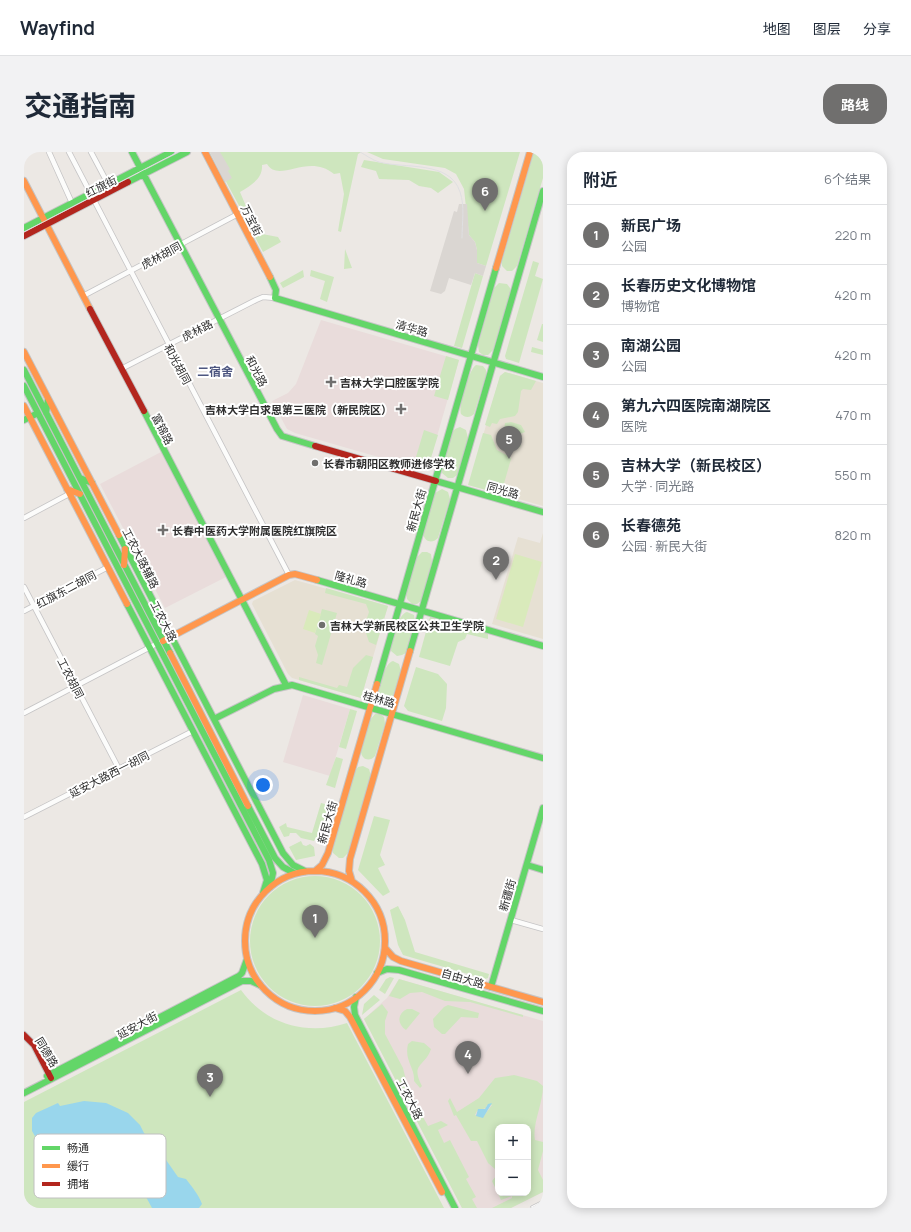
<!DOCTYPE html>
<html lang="zh">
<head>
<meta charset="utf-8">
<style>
	:root { --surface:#fff; --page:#f2f2f3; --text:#1f2937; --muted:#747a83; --line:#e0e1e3; --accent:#706f6e }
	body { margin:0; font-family:Manrope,"Noto Sans SC",sans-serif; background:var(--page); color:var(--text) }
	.controls { position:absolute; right:12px; bottom:12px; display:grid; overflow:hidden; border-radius:8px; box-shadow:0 2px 10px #0003 }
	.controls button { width:36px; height:36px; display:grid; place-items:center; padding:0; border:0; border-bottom:1px solid var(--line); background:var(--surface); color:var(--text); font:20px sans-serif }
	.you { position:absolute; left:239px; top:633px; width:14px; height:14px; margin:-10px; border:3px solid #fff; border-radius:50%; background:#1a73e8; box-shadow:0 0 0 6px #1a73e833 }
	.badge { display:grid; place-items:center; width:26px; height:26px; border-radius:50%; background:var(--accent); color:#fff; font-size:13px; font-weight:700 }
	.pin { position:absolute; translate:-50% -33px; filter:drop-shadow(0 1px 2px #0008) }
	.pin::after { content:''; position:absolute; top:21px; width:14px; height:12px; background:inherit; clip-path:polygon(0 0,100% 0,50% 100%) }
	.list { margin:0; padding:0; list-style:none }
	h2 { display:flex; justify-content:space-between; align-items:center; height:52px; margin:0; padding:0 16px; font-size:17px }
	h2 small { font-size:13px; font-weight:400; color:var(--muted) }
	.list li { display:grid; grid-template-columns:26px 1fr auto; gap:12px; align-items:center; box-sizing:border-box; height:60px; padding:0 16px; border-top:1px solid var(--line) }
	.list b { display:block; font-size:15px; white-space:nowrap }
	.list p { margin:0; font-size:13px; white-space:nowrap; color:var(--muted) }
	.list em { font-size:13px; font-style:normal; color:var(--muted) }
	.map { position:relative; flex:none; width:519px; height:1056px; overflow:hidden; border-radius:16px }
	header { display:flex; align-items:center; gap:24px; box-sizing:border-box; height:56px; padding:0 20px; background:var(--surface); border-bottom:1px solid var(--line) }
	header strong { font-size:19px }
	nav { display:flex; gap:22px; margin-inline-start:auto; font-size:14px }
	.intro { display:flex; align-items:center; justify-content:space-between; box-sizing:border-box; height:96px; padding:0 24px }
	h1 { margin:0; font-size:28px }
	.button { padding:10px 18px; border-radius:16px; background:var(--accent); color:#fff; font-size:14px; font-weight:700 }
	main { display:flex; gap:24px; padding:0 24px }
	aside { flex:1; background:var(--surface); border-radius:16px; box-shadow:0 2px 10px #0003 }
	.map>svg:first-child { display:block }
	.education { fill:#e6e0d3 }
	.medical { fill:#e9dcdb; fill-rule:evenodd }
	.green { fill:#cee6be; fill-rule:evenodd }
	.pitch { fill:#d9eabb }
	.plaza { fill:#dad6d2 }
	.water { fill:#99d6ec }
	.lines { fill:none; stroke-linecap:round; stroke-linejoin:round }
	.street-casing { stroke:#c5c4c5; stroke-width:6 }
	.fast-casing { stroke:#c5c4c5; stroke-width:8 }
	.slow-casing { stroke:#c5c4c5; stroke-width:8 }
	.jam-casing { stroke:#c5c4c5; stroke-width:8 }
	.street { stroke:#fcfcfb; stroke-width:4.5 }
	.fast { stroke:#63d668; stroke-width:6 }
	.slow { stroke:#ff974d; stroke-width:6 }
	.jam { stroke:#b3261e; stroke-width:6 }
	.tram { stroke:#dfdfe1; stroke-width:1 }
	.poi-dot { fill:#706f6e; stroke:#fff; stroke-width:1.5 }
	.labels { text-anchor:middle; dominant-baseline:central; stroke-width:4; stroke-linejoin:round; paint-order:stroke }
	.street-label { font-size:11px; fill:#2e2e2e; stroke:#fff }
	.poi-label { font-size:11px; font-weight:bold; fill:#2e2e2e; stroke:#fff; text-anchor:start }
	.neighbourhood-label { font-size:12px; font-weight:bold; fill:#4d5680; stroke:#fff }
	.key { fill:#fff; stroke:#c0c0c0; stroke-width:1 }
	.key-label { font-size:11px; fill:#2e2e2e }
</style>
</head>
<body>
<header>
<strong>Wayfind</strong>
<nav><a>地图</a><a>图层</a><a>分享</a></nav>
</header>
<div class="intro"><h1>交通指南</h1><a class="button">路线</a></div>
<main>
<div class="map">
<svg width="519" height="1056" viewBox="0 0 519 1056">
	<rect width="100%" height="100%" fill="#ece8e4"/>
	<path class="education" d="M481,220L519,231V354L445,333L476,224Z
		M519,381V487L468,472L494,385L516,391Z
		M271,428L364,454L337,546L268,526L264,522L228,452L229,449Z"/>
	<path class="medical" d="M297,168L435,208L403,319L271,281L263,277L248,249L264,241L272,232Z
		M137,300L202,425L141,456L76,332Z
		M279,543L326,557L306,624L259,610Z
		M375,827L519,869V1040L487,1056H438L340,867L363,846ZM474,975H504V1041H474Z"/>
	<path class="green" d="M186,0H338L334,2L317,80L314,79L320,42L316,21L310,22C284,0 255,32 243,12L238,13C239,27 227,33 216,40L224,59L219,61Z
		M343,0H496L462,114L453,111V98L451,90L445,83L440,37L432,22L421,16L359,7Z
		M510,0H519V26L493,114L488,119H483L478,114V109Z
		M340,8L415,20L429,30L414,41L407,36L395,34L385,28L355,27L352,19L337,15Z
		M226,68L233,81L254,85L257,90L239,100L223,70Z
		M321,97L328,116L320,117Z
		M509,109L515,111L511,124L519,127L495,211L482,207L481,204Z
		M279,118L280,125L259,136L256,131Z
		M287,118L310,125L303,150L296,147L301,129L286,124Z
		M451,121L459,124L438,196L430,194Z
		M475,131L483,132L486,136V141L469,198L464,203H459L455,200L454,193L470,136Z
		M518,172H519V190L513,188Z
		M508,195L519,198V203L507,200Z
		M422,204L435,208L424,248L410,244Z
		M452,213L459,214L462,218V223L450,262C446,266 441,266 437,262C434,255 445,217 452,213Z
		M481,220L512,229L507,238L499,237L497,239L494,260L491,264L476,267L473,272L468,271L466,275L461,273L476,224Z
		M487,270L497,273L501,280L496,282L480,277L481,271Z
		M436,275L442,278L444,286L433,323L429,326H424L418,321V316L428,281L431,277Z
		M400,278L414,283L403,319L389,315Z
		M459,281L467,283L473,298L486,305L487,307L477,342L444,333Z
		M478,286L494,290L497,294C489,300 479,299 475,290Z
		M418,337L424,340L426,347L414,386C408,392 401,390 399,382L411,341Z
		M398,400H403L407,402L408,409L397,449L393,452H388L383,447L382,442L393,405Z
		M302,436L364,454L352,493L345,490L340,475L345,460L342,452L301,441Z
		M298,457L313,461L298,513L292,511L294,503L291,494L294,484L291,482Z
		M383,460L390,463L391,470L382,501L378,503L373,504L367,499C366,490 374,462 383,460Z
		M406,465L464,481V487L443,482L441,487L434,490L426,514L395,505Z
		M342,503L349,505L337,546L275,528V525L313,536L315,533L323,535L329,516Z
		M369,509L375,512L377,519L367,550C364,554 359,554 355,550C351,542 360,511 369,509Z
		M392,515L414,522L423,532L422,556L418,569L384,559L380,554Z
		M326,557L333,559L322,597L315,595Z
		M351,562H356L360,565L361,572L351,604C346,610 338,608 337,600L346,568Z
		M312,605L319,607L311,636L302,633Z
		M339,614L345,617L347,624L325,700L319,706H315L309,701V696L331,619L334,615Z
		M297,651L305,653L295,689L291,687L290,689L277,686L272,681H266L265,684L260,685L255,675L262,671L263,675L288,681Z
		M350,664L366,668L356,703L361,713L354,716L366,740L359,744L334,718Z
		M277,689L279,693L282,694L286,692L290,695L291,704L272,708L265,695Z
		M226 789a65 65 0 1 1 130 0a65 65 0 1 1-130 0Z
		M374,754L381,768L391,800L465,822L464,826L461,827L379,803L374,793L366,758Z
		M366,825L370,826L361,842L355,838L362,827Z
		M375,827L499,863V865L446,850L421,849L398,840L386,841L376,847L365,844Z
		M217,838C242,873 284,884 323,871L420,1056H0V950Z
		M350,843L356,848L338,863L340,852Z
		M358,852L364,860L361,869V882L379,916L385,940L404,974L417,969L424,973L414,978L420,991L426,988L445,1025L442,1027L452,1045L448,1047L453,1056H438L340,867Z
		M424,853L455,861L454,866L437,865L421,882H418L410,875L409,867L420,855Z
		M383,857H388L396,861L382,878C373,872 373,862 383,857Z
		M388,889L400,891L407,897C401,915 386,911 398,934L396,936L390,929C391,915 380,909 384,892Z
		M490,923L513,929L519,934C519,952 508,972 511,988L519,990V999L514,1018L519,1028V1040L487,1056H468L488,1046V1044L477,1048L468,1029L472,1024L471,1017L464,1011L453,989H447L432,963L430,964L424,949L426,946L433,960L455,946L471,926ZM463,953H468L459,965L451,963L453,959L462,956ZM474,975H504V1041H474Z"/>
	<path class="pitch" d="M491,402L518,410L499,475L472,467Z
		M285,458L297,462L291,481L279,477Z"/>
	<path class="plaza" d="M186,0H196L206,17L204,19L208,26L201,30Z
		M435,52H443L445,83L451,90L453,98V111L462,114L459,124L451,121L447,133L425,126L421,139L417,142L406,139L430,59L433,60Z"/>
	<path class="water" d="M60,949L82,951L104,961L116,973L120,981L133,995L154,1025L162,1027C168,1035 175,1043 178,1052L175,1056H128C116,1032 87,984 57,985C42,986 26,996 12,996V986L8,979V966L12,961L34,951L36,954Z
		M468,951L459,966L452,964L454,957H461L464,952Z"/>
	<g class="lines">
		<defs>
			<path id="street" d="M25,0L48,51
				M45,0L265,423
				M67,0L84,32
				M59,144L214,62
				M97,217L232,148L239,145L251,146
				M0,366L45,342
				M0,435L95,617
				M0,459L84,415
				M0,561L134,491
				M0,665L169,579
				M487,768L519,777
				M509,1056L519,1051"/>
			<path id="fast" d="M108,0L253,277L258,284L291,294
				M104,30L163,0
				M0,76L147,0
				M246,125L252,138L251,146L519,225
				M0,218L146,501
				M0,234L245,708L249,721L246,735
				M120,259L262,533
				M22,261L24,248
				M0,268L14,261
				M56,326L68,331
				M412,329L519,360
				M95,383L259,701L269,713L281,719
				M293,428L519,494
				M103,452L238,712L243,728L239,741
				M386,499L519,39
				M353,532L472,116
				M190,567L250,537L268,533L519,606
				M224,654L251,706L259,715L270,721
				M503,713L519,718
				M353,821L363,817L375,818L519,859
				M467,835L519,656
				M332,845L330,855L331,863L431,1056
				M23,924L215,824L218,821L223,807
				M0,941L218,829H227L236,833"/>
			<path id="slow" d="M181,0L246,125
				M0,29L66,157
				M472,116L506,0
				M0,200L95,383
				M0,254L103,452
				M43,337L56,342
				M100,413L101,397
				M139,489L265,423L271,422L293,428
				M146,501L224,654
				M221 789a70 70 0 1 1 140 0a70 70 0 1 1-140 0Z
				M291,719L298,713L304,701L353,532
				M328,729L325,719L326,707L386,499
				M361,796L369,805L377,809L519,850
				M311,856L321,859L326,865L418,1040"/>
			<path id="jam" d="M0,84L104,30
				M66,157L120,259
				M291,294L412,329
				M0,883L10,893L27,926"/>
		</defs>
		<use href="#street" class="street-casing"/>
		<use href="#fast" class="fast-casing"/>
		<use href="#slow" class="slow-casing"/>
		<use href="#jam" class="jam-casing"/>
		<use href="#street" class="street"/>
		<use href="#fast" class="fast"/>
		<use href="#slow" class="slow"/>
		<use href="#jam" class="jam"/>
		<path class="tram" d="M336,0C342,3 348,8 355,10C380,17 426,8 436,40C441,54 438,71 438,86
			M0,80L154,0"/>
	</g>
	<g class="poi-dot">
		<path d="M305 224h4v4h4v4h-4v4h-4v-4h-4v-4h4z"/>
		<path d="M375 251h4v4h4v4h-4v4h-4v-4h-4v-4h4z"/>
		<circle cx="291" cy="311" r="4"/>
		<path d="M137 372h4v4h4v4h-4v4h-4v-4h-4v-4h4z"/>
		<circle cx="298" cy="473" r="4"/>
	</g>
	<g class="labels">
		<g class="street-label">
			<text transform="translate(77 34) rotate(-27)">红旗街</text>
			<text transform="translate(228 68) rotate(63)">万宝街</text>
			<text transform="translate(137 103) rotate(-28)">虎林胡同</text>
			<text transform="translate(388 176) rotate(16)">清华路</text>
			<text transform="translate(173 178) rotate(-27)">虎林路</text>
			<text transform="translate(154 212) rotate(62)">和光胡同</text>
			<text transform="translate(233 219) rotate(62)">和光路</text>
			<text transform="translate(139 277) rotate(63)">富锦路</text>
			<text transform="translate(479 338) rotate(16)">同光路</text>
			<text transform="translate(392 358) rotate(-74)">新民大街</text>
			<text transform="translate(117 406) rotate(63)">工农大路辅路</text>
			<text transform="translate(327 427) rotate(16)">隆礼路</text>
			<text transform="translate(42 437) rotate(-28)">红旗东二胡同</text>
			<text transform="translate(140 469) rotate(63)">工农大路</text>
			<text transform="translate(47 526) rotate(63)">工农胡同</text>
			<text transform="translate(355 547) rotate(16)">桂林路</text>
			<text transform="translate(85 622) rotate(-27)">延安大路西一胡同</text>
			<text transform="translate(303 670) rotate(-74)">新民大街</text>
			<text transform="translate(483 743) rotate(-74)">新疆街</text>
			<text transform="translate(439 826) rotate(16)">自由大路</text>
			<text transform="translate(113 873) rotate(-28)">延安大街</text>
			<text transform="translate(23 900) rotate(59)">同德路</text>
			<text transform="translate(386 947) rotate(63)">工农大路</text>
		</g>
		<g class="poi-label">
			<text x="316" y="230">吉林大学口腔医学院</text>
			<text x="368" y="257" text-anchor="end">吉林大学白求恩第三医院（新民院区）</text>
			<text x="299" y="311">长春市朝阳区教师进修学校</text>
			<text x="148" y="378">长春中医药大学附属医院红旗院区</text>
			<text x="306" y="473">吉林大学新民校区公共卫生学院</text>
		</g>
		<g class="neighbourhood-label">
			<text x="191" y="219">二宿舍</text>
		</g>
	</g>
	<rect x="10" y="982" width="132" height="64" rx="6" class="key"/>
	<rect x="18" y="994" width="18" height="4" fill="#63d668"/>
	<rect x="18" y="1012" width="18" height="4" fill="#ff974d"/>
	<rect x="18" y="1030" width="18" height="4" fill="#b3261e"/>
	<g class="key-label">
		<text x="43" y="1000">畅通</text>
		<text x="43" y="1018">缓行</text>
		<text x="43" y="1036">拥堵</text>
	</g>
</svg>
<div class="controls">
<button>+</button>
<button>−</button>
</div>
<div class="you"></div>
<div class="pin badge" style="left:291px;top:786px">1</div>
<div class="pin badge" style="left:472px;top:428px">2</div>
<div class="pin badge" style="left:186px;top:945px">3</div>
<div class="pin badge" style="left:444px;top:922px">4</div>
<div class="pin badge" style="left:485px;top:307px">5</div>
<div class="pin badge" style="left:461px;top:59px">6</div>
</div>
<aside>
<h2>附近<small>6个结果</small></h2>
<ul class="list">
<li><span class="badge">1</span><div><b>新民广场</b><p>公园</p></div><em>220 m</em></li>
<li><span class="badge">2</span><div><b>长春历史文化博物馆</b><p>博物馆</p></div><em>420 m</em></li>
<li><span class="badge">3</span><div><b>南湖公园</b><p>公园</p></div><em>420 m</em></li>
<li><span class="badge">4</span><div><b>第九六四医院南湖院区</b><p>医院</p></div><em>470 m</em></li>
<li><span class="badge">5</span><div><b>吉林大学（新民校区）</b><p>大学 · 同光路</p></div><em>550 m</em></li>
<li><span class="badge">6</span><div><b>长春德苑</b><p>公园 · 新民大街</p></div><em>820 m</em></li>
</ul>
</aside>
</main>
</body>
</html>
